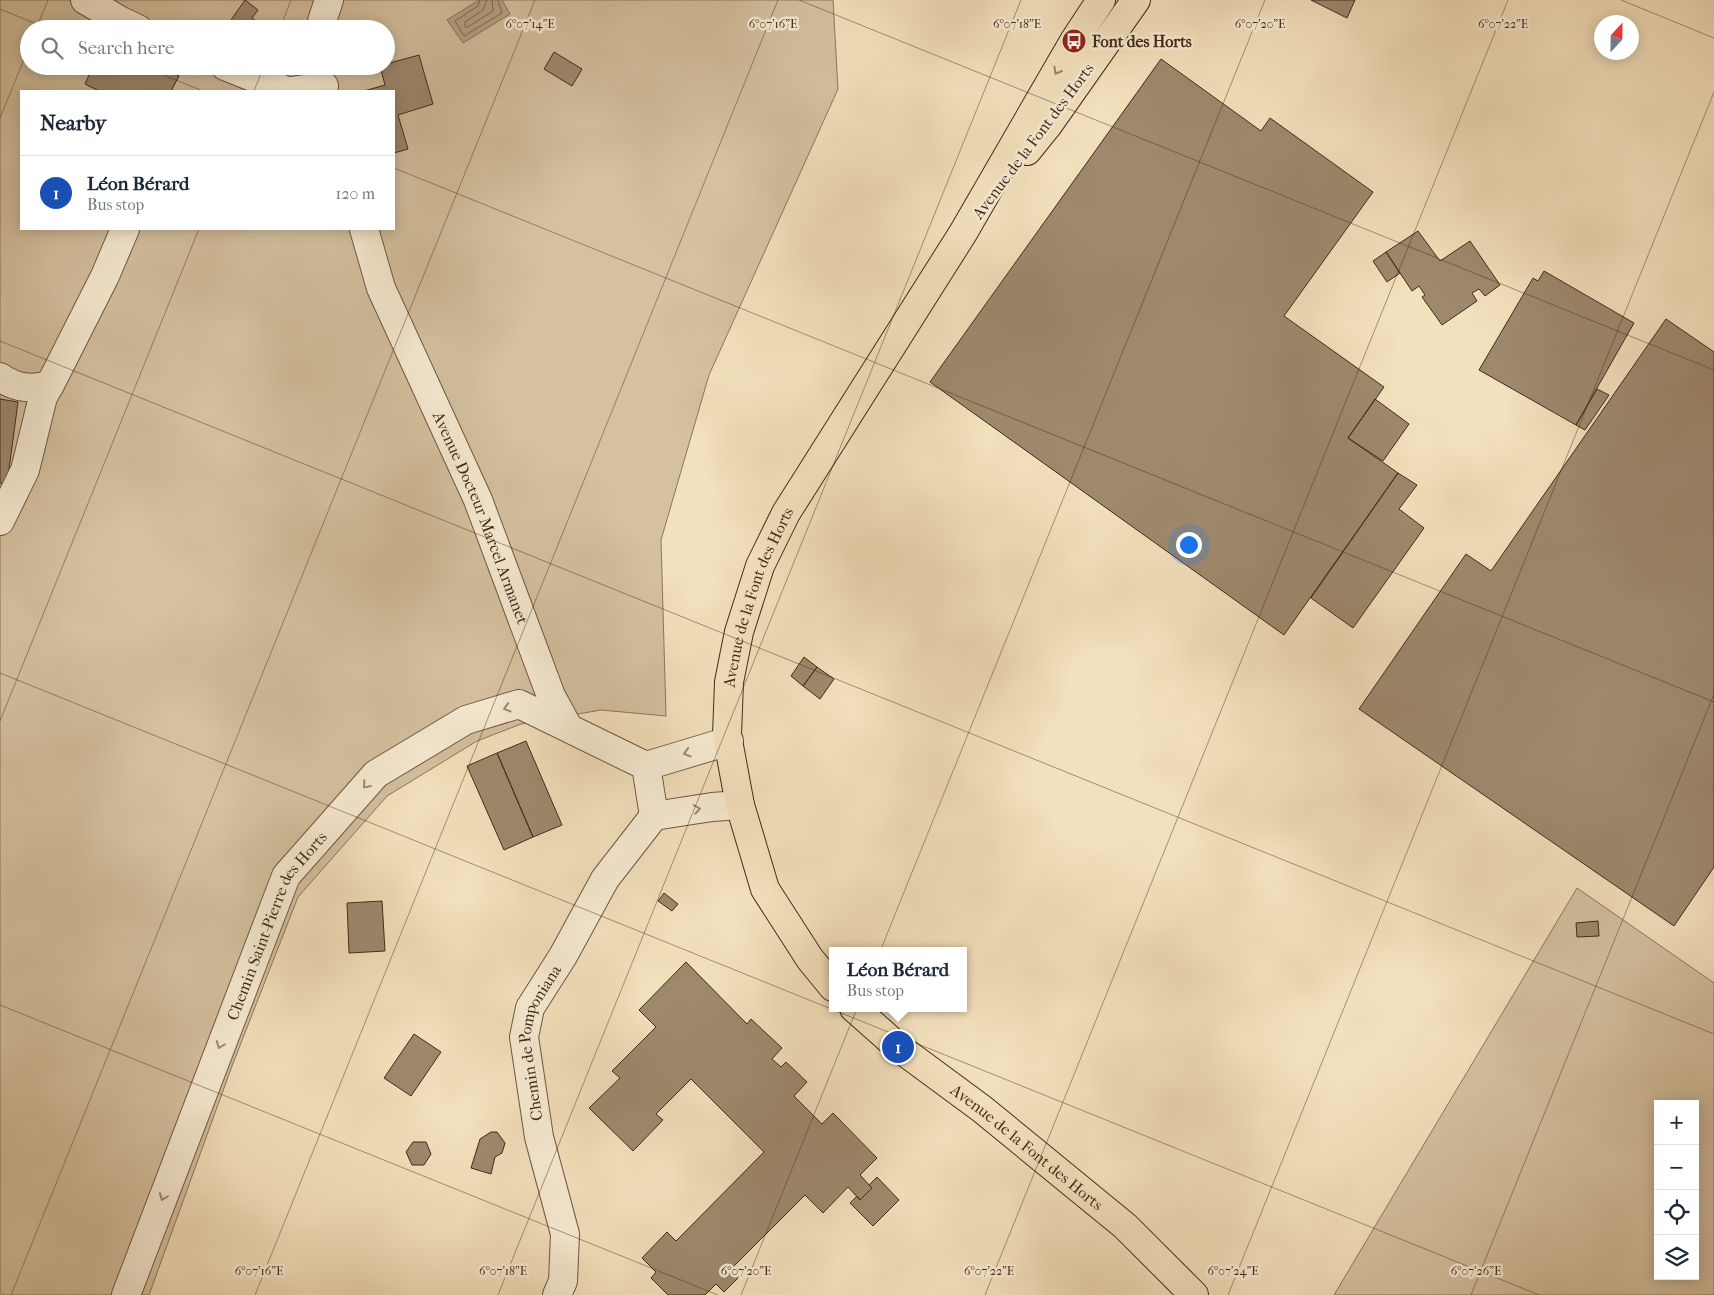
<!DOCTYPE html>
<html lang="en">
<head>
<meta charset="utf-8">
<style>
	:root { --surface:#fff; --page:#f2f2f3; --text:#1f2937; --muted:#747a83; --line:#e0e1e3; --accent:#db2777 }
	body { margin:0; font-family:"IM FELL French Canon",serif; background:var(--page); color:var(--text) }
	.controls { position:absolute; right:15px; bottom:15px; display:grid; overflow:hidden; border-radius:0px; box-shadow:0 2px 12px #0003 }
	.controls button { width:45px; height:45px; display:grid; place-items:center; padding:0; border:0; border-bottom:1px solid var(--line); background:var(--surface); color:var(--text); font:25px sans-serif }
	.compass { position:absolute; left:1594px; top:15px; width:45px; height:45px; border-radius:50%; background:var(--surface); box-shadow:0 2px 12px #0003; rotate:22deg }
	.you { position:absolute; left:1188px; top:544px; width:18px; height:18px; margin:-12px; border:4px solid #fff; border-radius:50%; background:#1a73e8; box-shadow:0 0 0 8px #1a73e833 }
	.badge { display:grid; place-items:center; width:32px; height:32px; border-radius:50%; background:var(--accent); color:#fff; font-size:16px; font-weight:700 }
	.pin { position:absolute; translate:-50% -50%; border:2px solid #fff; box-shadow:0 1px 5px #0006 }
	.popup { position:absolute; left:829px; top:947px; width:138px; height:65px; box-sizing:border-box; display:grid; place-content:center; border-radius:0px; background:var(--surface); filter:drop-shadow(0 1px 4px #0005); font-size:16px; white-space:nowrap; color:var(--muted) }
	.popup b { font-size:19px; color:var(--text) }
	.popup::after { content:''; position:absolute; left:50%; top:100%; margin-left:-10px; border:10px solid transparent; border-top-color:var(--surface) }
	.list { margin:0; padding:0; list-style:none }
	h2 { display:flex; justify-content:space-between; align-items:center; height:65px; margin:0; padding:0 20px; font-size:21px }
	h2 small { font-size:16px; font-weight:400; color:var(--muted) }
	.list li { display:grid; grid-template-columns:32px 1fr auto; gap:15px; align-items:center; box-sizing:border-box; height:75px; padding:0 20px; border-top:1px solid var(--line) }
	.list b { display:block; font-size:19px; white-space:nowrap }
	.list p { margin:0; font-size:16px; white-space:nowrap; color:var(--muted) }
	.list em { font-size:16px; font-style:normal; color:var(--muted) }
	.icon { flex:none; width:28px; height:28px; fill:none; stroke:currentColor; stroke-width:2; stroke-linecap:round; stroke-linejoin:round }
	.map { position:relative; flex:none; width:1714px; height:1295px; overflow:hidden }
	.search { position:absolute; background:var(--surface); box-shadow:0 2px 12px #0003; left:20px; top:20px; width:375px; height:55px; display:flex; align-items:center; gap:12px; box-sizing:border-box; padding:0 18px; border-radius:28px; color:var(--muted); font-size:19px }
	.panel { position:absolute; background:var(--surface); box-shadow:0 2px 12px #0003; left:20px; top:90px; width:375px; height:140px; border-radius:0px }
	.map>svg:first-child { display:block }
	.green { fill:#d5c1a0; stroke:#8b765c; fill-rule:evenodd }
	.water { fill:#b6a285; stroke:#87725a }
	.lines { fill:none; stroke-linecap:round; stroke-linejoin:round }
	.shore { stroke:#7c664f; stroke-width:1 }
	.building { fill:#9e896e; stroke:#412a19 }
	.minor-casing { stroke:#6e5842; stroke-width:30 }
	.major-casing { stroke:#412a19; stroke-width:30 }
	.minor { stroke:#f7ebd3; stroke-width:28 }
	.major { stroke:#f3e0bc; stroke-width:28 }
	.oneway { stroke:#9a856a }
	.oneway2 { stroke:#9c8a76 }
	.ticks { fill:none; stroke:#412a19; stroke-width:1; stroke-opacity:0.45 }
	.labels { text-anchor:middle; dominant-baseline:central; stroke-width:5; stroke-linejoin:round; paint-order:stroke }
	.poi-label { font-size:16px; font-weight:bold; fill:#412a19; stroke:#f7ebd3; text-anchor:start }
	.street-label { font-size:16px; fill:#412a19; stroke:#f7ebd3 }
	.ticks-label { font-size:12px; text-anchor:middle; fill:#412a19; stroke:#f7ebd3; stroke-width:5; stroke-linejoin:round; paint-order:stroke }
</style>
</head>
<body>
<div class="map">
<svg width="1714" height="1295" viewBox="0 0 1714 1295">
	<rect width="100%" height="100%" fill="#f3e0bc"/>
	<filter id="stains"><feTurbulence type="fractalNoise" baseFrequency=".004" numOctaves="4"/><feColorMatrix values="0 0 0 0 .2 0 0 0 0 .09 0 0 0 0 .02 0 0 0 .5 -.17"/></filter>
	<radialGradient id="worn" r=".72"><stop offset=".6" stop-color="#630" stop-opacity="0"/><stop offset="1" stop-color="#630" stop-opacity=".3"/></radialGradient>
	<path class="green" d="M0,0H833L838,89L709,375L661,540L666,716L601,710L521,724L477,741L387,796L298,897L232,1066L149,1295H0ZM29,29H386V66H29ZM21,91H394V229H21Z
		M1577,888L1714,983V1295H1334ZM1658,1104H1695V1276H1658Z"/>
	<path class="water" d="M479,0H502L510,14L463,43L447,20Z"/>
	<g class="lines">
		<path class="shore" d="M480,0L478,6L455,21L464,36L502,13L498,0
			M487,0L483,10L465,22V27H468L493,11L492,0"/>
	</g>
	<path class="building" d="M245,0L258,10L252,18L257,22L252,29H243L231,20Z
		M1311,0H1355L1347,18Z
		M554,52L582,69L572,86L544,69Z
		M419,55L433,104L398,115L408,149L394,153V91H364L385,85L380,66H386V64Z
		M1161,59L1261,131L1270,118L1373,192L1284,316L1384,387L1348,438L1398,473L1284,635L930,382Z
		M93,66H170L168,70L179,76L171,91H99L85,84Z
		M1418,231L1440,261L1470,241L1500,285L1485,296L1479,289L1472,293L1477,301L1442,325L1422,297L1425,295L1419,286L1412,291L1386,252Z
		M1386,252L1400,273L1387,282L1373,261Z
		M1544,271L1634,323L1576,425L1479,370L1533,278L1538,281Z
		M1666,319L1714,352V867L1674,926L1359,709L1466,554L1491,571Z
		M1597,389L1609,395L1585,430L1576,425Z
		M0,399L18,402L7,484L0,483Z
		M1375,399L1409,424L1383,461L1348,438Z
		M1398,473L1417,485L1399,509L1424,528L1353,628L1311,598Z
		M804,657L817,667L803,686L791,676Z
		M817,667L834,679L820,699L803,686Z
		M526,741L562,825L533,837L497,753Z
		M497,753L533,837L504,850L467,766Z
		M664,893L678,904L672,911L658,901Z
		M382,901L385,951L349,953L347,903Z
		M1598,921L1599,936L1577,937L1576,923Z
		M686,962L747,1024L751,1019L782,1048L772,1059L781,1067L786,1062L807,1082L794,1096L822,1124L833,1113L877,1158L860,1175L872,1188L860,1200L848,1187L823,1213L805,1195L732,1268L740,1276L724,1292L716,1284L705,1295H668L651,1278L656,1272L642,1258L667,1232L676,1241L764,1152L691,1079L656,1114L663,1120L633,1151L589,1108L620,1078L612,1071L656,1027L639,1010Z
		M414,1034L441,1052L411,1096L384,1078Z
		M491,1132H497L505,1143L502,1153L495,1157L491,1174L471,1168L480,1139Z
		M413,1142H426L431,1154L424,1165H412L406,1152Z
		M877,1177L899,1200L873,1226L850,1203L857,1196L860,1200L872,1188L869,1185Z"/>
	<g class="lines">
		<defs>
			<g id="minor">
				<path d="M85,0L121,21L138,29"/>
				<path d="M323,29L322,21L329,0"/>
				<path d="M225,66L287,91"/>
				<path d="M291,91L324,86"/>
				<path id="s1" d="M364,229L381,288L478,500L551,696L568,727"/>
				<path d="M0,377C15,388 33,390 50,385"/>
				<path d="M0,521L25,470L43,397L55,375L105,276L125,229"/>
				<path d="M646,766L729,741"/>
				<path d="M654,816L712,807L740,805"/>
				<path id="s2" d="M126,1295L286,876L376,774L466,720L519,704L646,766L654,816"/>
				<path id="s3" d="M557,1295L563,1281L565,1234L539,1137L524,1037L530,1008L563,956L605,879L654,816"/>
			</g>
			<g id="major">
				<path d="M1027,151L1048,125L1136,0"/>
				<path id="s4" d="M833,987L810,959L765,889L740,805L727,735L729,682L739,632L760,566L786,513L963,233L1074,41L1101,0"/>
				<path id="s5" d="M854,1008L898,1047L982,1109L1125,1226L1194,1295"/>
			</g>
		</defs>
		<use href="#minor" class="minor-casing"/>
		<use href="#major" class="major-casing"/>
		<use href="#minor" class="minor"/>
		<use href="#major" class="major"/>
	</g>
	<defs><path id="oneway-chevron" d="M-2-3.5L2.5 0L-2 3.5" fill="none" stroke-width="1.6" stroke-linecap="round" stroke-linejoin="round" transform="scale(1.25)"/></defs>
	<use class="oneway" href="#oneway-chevron" transform="translate(1057 71) rotate(120)"/>
	<g class="oneway2">
		<use href="#oneway-chevron" transform="translate(507 708) rotate(164)"/>
		<use href="#oneway-chevron" transform="translate(687 753) rotate(163)"/>
		<use href="#oneway-chevron" transform="translate(366 785) rotate(131)"/>
		<use href="#oneway-chevron" transform="translate(697 809) rotate(-9)"/>
		<use href="#oneway-chevron" transform="translate(220 1045) rotate(111)"/>
		<use href="#oneway-chevron" transform="translate(163 1197) rotate(111)"/>
	</g>
	<path class="ticks" d="M799,0L1714,370M1621,0L1714,38M0,9L49,29M36,29L48,0M280,29L291,0M141,66L203,91M254,91L264,66M0,118L29,47M394,168L1714,702M0,341L1714,1034M0,673L1539,1295M0,721L199,229M0,1005L718,1295M11,1295L535,0M255,1295L778,0M498,1295L1021,0M741,1295L1265,0M985,1295L1508,0M1228,1295L1714,92M1471,1295L1714,694"/>
	<defs>
		<symbol id="bus-disc" viewBox="-11 -11 22 22"><circle r="9.5" fill="#8f2418" stroke="#f7ebd3"/><path d="M-5-6H5V4H4V6H2V4H-2V6H-4V4H-5ZM-3.5-4V0h7V-4ZM-3.5 1.2v1.5H-2V1.2ZM2 1.2v1.5H3.5V1.2Z" fill="#fff"/></symbol>
	</defs>
	<g fill-rule="evenodd">
		<use href="#bus-disc" x="1060" y="27" width="28" height="28"/>
	</g>
	<g class="labels">
		<g class="poi-label">
			<text x="1092" y="41">Font des Horts</text>
		</g>
		<g class="street-label">
			<text transform="translate(1033 141) rotate(-53)">Avenue de la Font des Horts</text>
			<text stroke="none"><textPath href="#s1" startOffset="312">Avenue Docteur Marcel Armanet</textPath></text>
			<text stroke="none"><textPath href="#s4" startOffset="421">Avenue de la Font des Horts</textPath></text>
			<text stroke="none"><textPath href="#s2" startOffset="400">Chemin Saint-Pierre des Horts</textPath></text>
			<text stroke="none"><textPath href="#s3" startOffset="261">Chemin de Pomponiana</textPath></text>
			<text stroke="none"><textPath href="#s5" startOffset="222">Avenue de la Font des Horts</textPath></text>
		</g>
	</g>
	<g class="ticks-label">
		<text x="530" y="28">6°07'14"E</text>
		<text x="773" y="28">6°07'16"E</text>
		<text x="1017" y="28">6°07'18"E</text>
		<text x="1260" y="28">6°07'20"E</text>
		<text x="1503" y="28">6°07'22"E</text>
		<text x="259" y="1275">6°07'16"E</text>
		<text x="503" y="1275">6°07'18"E</text>
		<text x="746" y="1275">6°07'20"E</text>
		<text x="989" y="1275">6°07'22"E</text>
		<text x="1233" y="1275">6°07'24"E</text>
		<text x="1476" y="1275">6°07'26"E</text>
	</g>
	<rect width="100%" height="100%" filter="url(#stains)"/>
	<rect width="100%" height="100%" fill="url(#worn)"/>
</svg>
<div class="controls">
<button>+</button>
<button>−</button>
<button><svg class="icon" aria-label="locate" viewBox="0 0 24 24"><circle cx="12" cy="12" r="6"/><path d="M12 2v4M12 18v4M2 12h4M18 12h4"/></svg></button>
<button><svg class="icon" aria-label="layers" viewBox="0 0 24 24"><path d="M12 4l9 5-9 5-9-5zM3 14l9 5 9-5"/></svg></button>
</div>
<svg class="compass" viewBox="-18 -18 36 36"><path d="M0-13l5 13h-10z" fill="#e53935"/><path d="M0 13l5-13h-10z" fill="#747a83"/></svg>
<div class="you"></div>
<div class="pin badge" style="left:898px;top:1047px;background:#1a4fb4">1</div>
<div class="popup"><b>Léon Bérard</b>Bus stop</div>
<div class="search"><svg class="icon" aria-label="search" viewBox="0 0 24 24"><circle cx="10" cy="10" r="6"/><path d="M15 15l6 6"/></svg>Search here</div>
<section class="panel">
<h2>Nearby<small></small></h2>
<ul class="list">
<li><span class="badge" style="background:#1a4fb4">1</span><div><b>Léon Bérard</b><p>Bus stop</p></div><em>120 m</em></li>
</ul>
</section>
</div>
</body>
</html>
